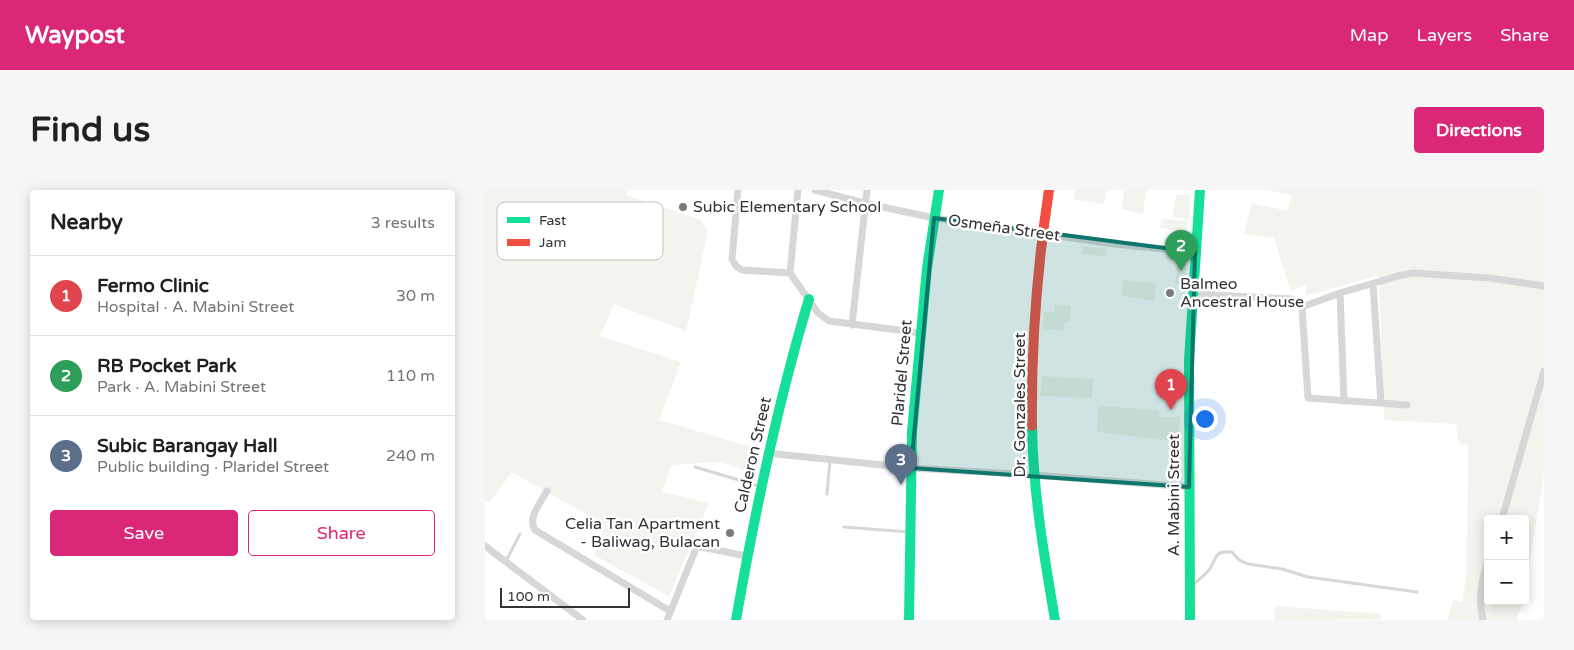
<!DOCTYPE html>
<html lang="en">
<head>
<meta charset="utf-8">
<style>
	:root { --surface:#fff; --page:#f6f6f6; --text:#202124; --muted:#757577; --line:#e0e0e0; --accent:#db2777 }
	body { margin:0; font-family:"Varela Round",sans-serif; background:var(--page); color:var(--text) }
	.controls { position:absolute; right:15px; bottom:15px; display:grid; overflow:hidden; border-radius:5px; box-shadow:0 2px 12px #0003 }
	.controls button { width:45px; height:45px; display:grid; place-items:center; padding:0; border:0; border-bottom:1px solid var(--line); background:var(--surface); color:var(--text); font:25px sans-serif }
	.scale { position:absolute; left:15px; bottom:12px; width:130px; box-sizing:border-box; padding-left:5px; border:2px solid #333; border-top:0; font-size:14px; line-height:18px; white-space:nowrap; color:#333; -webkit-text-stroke:4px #fff; paint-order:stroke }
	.you { position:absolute; left:719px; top:228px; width:18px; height:18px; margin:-12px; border:4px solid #fff; border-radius:50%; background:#1a73e8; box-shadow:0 0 0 8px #1a73e833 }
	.badge { display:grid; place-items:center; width:32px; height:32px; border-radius:50%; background:var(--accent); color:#fff; font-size:16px; font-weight:700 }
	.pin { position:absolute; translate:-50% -41px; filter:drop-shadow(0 1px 2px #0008) }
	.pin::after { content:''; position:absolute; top:26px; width:18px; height:15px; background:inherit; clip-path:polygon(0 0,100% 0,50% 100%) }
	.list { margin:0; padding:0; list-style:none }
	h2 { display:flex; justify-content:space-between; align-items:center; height:65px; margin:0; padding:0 20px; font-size:21px }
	h2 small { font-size:16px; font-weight:400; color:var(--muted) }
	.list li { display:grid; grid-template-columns:32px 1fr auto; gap:15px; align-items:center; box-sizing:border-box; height:80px; padding:0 20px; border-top:1px solid var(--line) }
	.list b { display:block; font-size:19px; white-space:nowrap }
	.list p { margin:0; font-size:16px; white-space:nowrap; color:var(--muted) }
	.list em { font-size:16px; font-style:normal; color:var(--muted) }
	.actions { display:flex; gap:10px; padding:15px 20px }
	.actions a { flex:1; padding:11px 0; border:1px solid var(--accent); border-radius:5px; text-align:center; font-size:18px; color:var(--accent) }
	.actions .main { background:var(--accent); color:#fff }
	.map { position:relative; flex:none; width:1059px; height:430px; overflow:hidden; border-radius:5px }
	header { display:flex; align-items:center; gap:30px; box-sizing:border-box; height:70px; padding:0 25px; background:var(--accent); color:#fff }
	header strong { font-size:24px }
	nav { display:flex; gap:28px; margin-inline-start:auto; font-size:18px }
	.intro { display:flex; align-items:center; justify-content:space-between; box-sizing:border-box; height:120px; padding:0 30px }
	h1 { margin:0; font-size:35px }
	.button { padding:12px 22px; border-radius:5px; background:var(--accent); color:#fff; font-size:18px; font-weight:700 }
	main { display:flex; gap:30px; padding:0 30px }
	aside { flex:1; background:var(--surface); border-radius:5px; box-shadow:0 2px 12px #0003 }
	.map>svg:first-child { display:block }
	.green { fill:#f1f5ed }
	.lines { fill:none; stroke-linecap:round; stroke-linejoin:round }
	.lane { stroke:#d7d7d7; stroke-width:3 }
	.street { stroke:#d7d7d7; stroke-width:7 }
	.fast { stroke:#16e098; stroke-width:10 }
	.jam { stroke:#f24e42; stroke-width:10 }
	.marked { fill:#0f766e; fill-opacity:0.2; stroke:#0f766e; stroke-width:4; stroke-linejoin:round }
	.poi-dot { fill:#7a7a7a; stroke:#fff; stroke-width:2 }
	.labels { text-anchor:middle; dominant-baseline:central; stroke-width:5; stroke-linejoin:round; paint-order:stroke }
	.poi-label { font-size:16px; fill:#333; stroke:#fff; text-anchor:start }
	.street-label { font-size:16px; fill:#333; stroke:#fff }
	.key { fill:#fff; stroke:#c2c2c2; stroke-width:1 }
	.key-label { font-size:14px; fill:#333 }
</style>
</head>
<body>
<header>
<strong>Waypost</strong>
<nav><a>Map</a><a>Layers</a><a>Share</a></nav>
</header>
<div class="intro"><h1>Find us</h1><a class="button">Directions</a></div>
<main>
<aside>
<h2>Nearby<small>3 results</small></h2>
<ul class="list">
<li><span class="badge" style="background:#e0444e">1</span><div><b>Fermo Clinic</b><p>Hospital · A. Mabini Street</p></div><em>30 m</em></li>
<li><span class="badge" style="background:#2e9e5b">2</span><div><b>RB Pocket Park</b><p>Park · A. Mabini Street</p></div><em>110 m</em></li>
<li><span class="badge" style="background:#5c6f8a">3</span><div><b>Subic Barangay Hall</b><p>Public building · Plaridel Street</p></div><em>240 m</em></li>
</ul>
<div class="actions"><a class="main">Save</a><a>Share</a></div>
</aside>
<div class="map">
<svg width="1059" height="430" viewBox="0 0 1059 430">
	<rect width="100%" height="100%" fill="#fff"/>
	<path class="green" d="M0,0H143L141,5L216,30L223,41L201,141L129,114L115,146L196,172L174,230L273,259L269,283L234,272L186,275L177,302L224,313L184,406L109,365L120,335L27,282L4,313L0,311Z
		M590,0H622L619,14L589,9Z
		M639,0H661L658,24L637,19Z
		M779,0H1059V282L1040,401V329H1003V411H1039L1031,430H963L968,409L977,412L982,383L983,255L974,253L971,234L899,230L894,85L821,106V95L806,101L789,48L759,43L767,13L802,21L807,5Z
		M691,5H705L704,30L688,27Z
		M677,29L702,31L700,42L675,38Z
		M598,56L622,59L620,67L597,64Z
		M693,67L702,68L700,95L690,94Z
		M638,90L671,93L670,111L637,106Z
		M570,115L586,116L585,132H579L578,141L558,139L559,122H569Z
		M557,186L608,189L607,208L555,206Z
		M613,216L673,220L674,227H695L694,252L612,242Z
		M790,416L896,424V429H912L790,430Z"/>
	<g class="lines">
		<path class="lane" d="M210,277L274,296
			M342,304L345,270
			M359,337L424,342
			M21,371L35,344
			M709,394C713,390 720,385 724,380C732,369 728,360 747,362L754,370L763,374L797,379L823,387L932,402"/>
		<path class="street" d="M253,0L247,69L251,76L257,80L305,83
			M313,0L305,83L333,123L344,131L436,143
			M330,0L379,13L449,28L629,54L710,62
			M888,94L896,213
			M855,103L859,211
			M709,104L806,109L813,112L817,117L823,208L922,215
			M817,117L855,103L913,86L928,83L1004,88L1059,96
			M367,135L382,0
			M282,263L426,278L549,285L704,297
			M62,301C56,312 42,328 50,340L185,421
			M1017,329L1059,181
			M0,356L98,430
			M182,430L212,356L261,366
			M998,430C993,409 996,392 1003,372"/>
		<path class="fast" d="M547,236C548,302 559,365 570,430
			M251,430C270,321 292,215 324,109
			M424,430L427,242L442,78L454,0
			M705,430L704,170L715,0"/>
		<path class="jam" d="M547,236C546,157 552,78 564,0"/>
	</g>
	<path class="marked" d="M449,28L710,62L704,297L426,278Z"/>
	<g class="poi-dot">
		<circle cx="198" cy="17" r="5"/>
		<circle cx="685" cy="103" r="5"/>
		<circle cx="245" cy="343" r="5"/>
	</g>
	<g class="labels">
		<g class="poi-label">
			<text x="208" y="17">Subic Elementary School</text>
			<text x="695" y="94">Balmeo<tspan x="695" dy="18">Ancestral House</tspan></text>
			<text x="235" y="334" text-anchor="end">Celia Tan Apartment<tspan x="235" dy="18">- Baliwag, Bulacan</tspan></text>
		</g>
		<g class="street-label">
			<text transform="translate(519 38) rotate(8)">Osmeña Street</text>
			<text transform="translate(417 183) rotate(-85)">Plaridel Street</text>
			<text transform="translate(535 215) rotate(-90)">Dr. Gonzales Street</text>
			<text transform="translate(268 265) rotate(-77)">Calderon Street</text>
			<text transform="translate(689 305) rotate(-90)">A. Mabini Street</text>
		</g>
	</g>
	<rect x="12" y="12" width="166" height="58" rx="8" class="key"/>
	<rect x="22" y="27" width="23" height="6" fill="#16e098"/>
	<rect x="22" y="49" width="23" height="7" fill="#f24e42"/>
	<g class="key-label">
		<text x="54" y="35">Fast</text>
		<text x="54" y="57">Jam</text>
	</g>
</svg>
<div class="controls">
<button>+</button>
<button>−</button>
</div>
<div class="scale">100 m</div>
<div class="you"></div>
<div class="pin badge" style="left:686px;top:220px;background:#e0444e">1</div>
<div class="pin badge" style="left:696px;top:81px;background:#2e9e5b">2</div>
<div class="pin badge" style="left:416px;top:295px;background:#5c6f8a">3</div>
</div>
</main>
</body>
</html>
